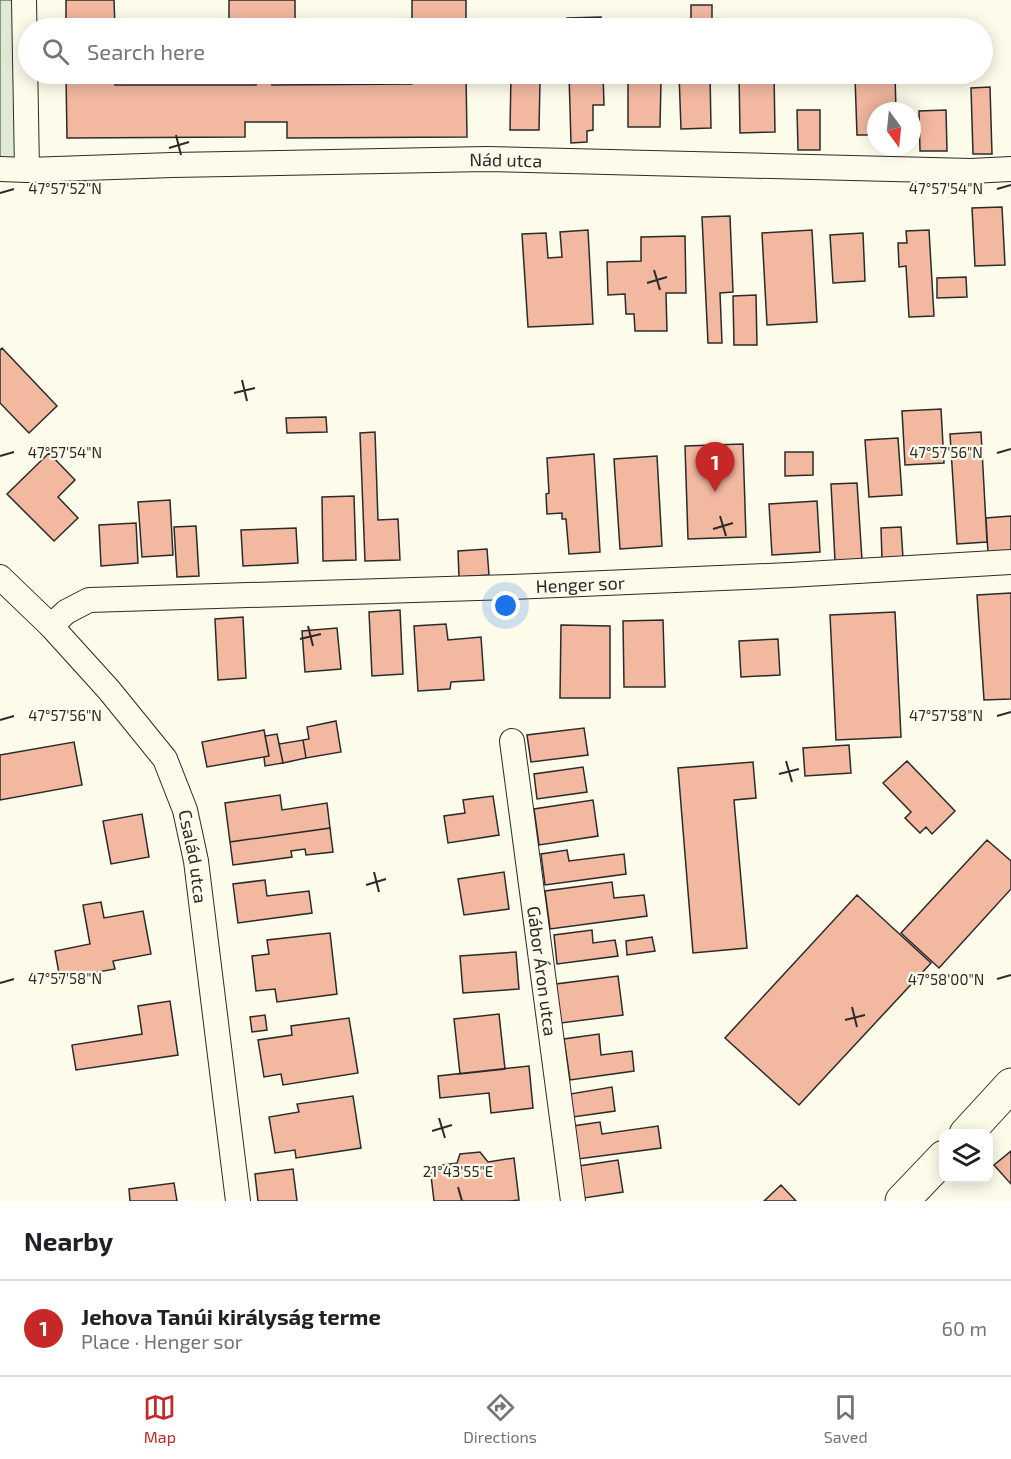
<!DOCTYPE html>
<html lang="en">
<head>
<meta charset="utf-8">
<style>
	:root { --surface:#fff; --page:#f2f2f2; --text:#202124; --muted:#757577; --line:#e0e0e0; --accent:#c62828 }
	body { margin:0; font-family:"Exo 2",sans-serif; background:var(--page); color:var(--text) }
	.controls { position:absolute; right:18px; bottom:18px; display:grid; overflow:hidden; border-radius:12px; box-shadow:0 3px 15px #0003 }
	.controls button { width:54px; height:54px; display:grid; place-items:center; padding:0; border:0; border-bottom:2px solid var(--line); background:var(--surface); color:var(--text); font:30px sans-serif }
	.compass { position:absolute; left:867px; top:102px; width:54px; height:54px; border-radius:50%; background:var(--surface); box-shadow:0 3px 15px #0003; rotate:165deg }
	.you { position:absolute; left:506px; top:606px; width:21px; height:21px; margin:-15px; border:4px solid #fff; border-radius:50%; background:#1a73e8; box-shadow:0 0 0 9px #1a73e833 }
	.badge { display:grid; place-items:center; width:39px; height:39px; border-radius:50%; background:var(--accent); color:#fff; font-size:20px; font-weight:700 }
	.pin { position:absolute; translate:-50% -50px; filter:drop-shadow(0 2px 3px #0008) }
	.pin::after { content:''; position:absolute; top:32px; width:21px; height:18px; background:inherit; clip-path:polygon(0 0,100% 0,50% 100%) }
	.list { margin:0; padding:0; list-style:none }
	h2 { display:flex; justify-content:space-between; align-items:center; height:78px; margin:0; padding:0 24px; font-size:26px }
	h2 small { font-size:20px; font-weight:400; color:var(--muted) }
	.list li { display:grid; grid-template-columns:39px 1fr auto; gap:18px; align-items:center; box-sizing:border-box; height:96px; padding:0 24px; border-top:2px solid var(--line) }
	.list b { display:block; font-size:22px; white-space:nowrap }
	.list p { margin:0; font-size:20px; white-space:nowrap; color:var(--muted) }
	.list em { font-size:20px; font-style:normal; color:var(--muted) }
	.icon { flex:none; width:33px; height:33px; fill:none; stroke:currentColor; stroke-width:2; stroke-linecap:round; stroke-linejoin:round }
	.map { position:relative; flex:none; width:1011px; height:1201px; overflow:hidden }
	.search { position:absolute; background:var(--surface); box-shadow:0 3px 15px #0003; left:18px; right:18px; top:18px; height:66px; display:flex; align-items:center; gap:15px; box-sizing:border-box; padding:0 21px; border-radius:33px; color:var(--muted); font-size:22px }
	.sheet { height:174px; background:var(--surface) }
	nav { display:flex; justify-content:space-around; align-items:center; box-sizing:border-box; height:84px; border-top:2px solid var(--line); background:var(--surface); font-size:16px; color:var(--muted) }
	nav a { display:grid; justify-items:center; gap:3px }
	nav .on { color:var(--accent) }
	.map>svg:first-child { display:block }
	.green { fill:#deebd1; stroke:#74746e; stroke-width:1.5 }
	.building { fill:#f2b8a0; stroke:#2b2b2b; stroke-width:1.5 }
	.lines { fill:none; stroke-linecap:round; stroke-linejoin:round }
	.street-casing { stroke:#2b2b2b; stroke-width:26 }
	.primary-casing { stroke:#2b2b2b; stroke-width:35 }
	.street { stroke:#fdfbea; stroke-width:24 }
	.primary { stroke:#fdfbea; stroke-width:33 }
	.ticks { fill:none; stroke:#2b2b2b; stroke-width:2 }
	.labels { text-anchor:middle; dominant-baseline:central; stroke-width:4.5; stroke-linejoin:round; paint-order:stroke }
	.street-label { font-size:18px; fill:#2b2b2b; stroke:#fdfbea }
	.ticks-label { font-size:15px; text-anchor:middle; fill:#2b2b2b; stroke:#fdfbea; stroke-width:4.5; stroke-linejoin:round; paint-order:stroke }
</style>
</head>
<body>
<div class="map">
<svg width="1011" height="1201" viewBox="0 0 1011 1201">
	<rect width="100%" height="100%" fill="#fdfbea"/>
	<path class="green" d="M0,0H24L27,170L0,169Z"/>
	<path class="building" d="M66,0H114L115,28H66Z
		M229,0H295V28H229Z
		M412,0H466V28H412Z
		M691,5H712V28H680V24H691Z
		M601,17V28H567V18Z
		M512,19H534V28H511Z
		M628,19H650V28H628Z
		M66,74H115V85H256V74H272V85L412,84V74H466L467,137L287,138V122H245V137L67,138Z
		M511,74H534V81H540L539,130H510Z
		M569,74H603L604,105H593V130L587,131V142L571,143Z
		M628,74H638V81H661L660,127H628Z
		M679,74H710L711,128L681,129Z
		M739,74H774L775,132L740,133Z
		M895,75L896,111H876V135H857L855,77Z
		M990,87L992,154H973L971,88Z
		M797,110H820V150H798Z
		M946,110L947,151H920L919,111Z
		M1002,207L1005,265L975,266L972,208Z
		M730,216L733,292L720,293L722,343H708L702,217Z
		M588,230L593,324L528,327L522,234L546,233L548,258L562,257L560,232Z
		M812,230L817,322L767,325L762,233Z
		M929,230L934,316L909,317L906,266L899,267L898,243H907L906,231Z
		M863,233L865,281L833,283L830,235Z
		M685,236L686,293H666L667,331H635L634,314H626L625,294L608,295L607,262L641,261V237Z
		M966,277L967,297L937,298V278Z
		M756,295L757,345H734L733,296Z
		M2,348L57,406L29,433L0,403V350Z
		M941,409L944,463L905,465L902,411Z
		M326,417L327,432L287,433L286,418Z
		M375,432L378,520L398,519L400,560L365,561L360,433Z
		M981,432L987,542L957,544L950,434Z
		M898,438L902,495L869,497L865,440Z
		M743,444L746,537L688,539L685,446Z
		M785,452H813V475L785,476Z
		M49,453L75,480L58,497L78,518L54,541L7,494Z
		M594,454L600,552L569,554L566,519H562V513L547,514L546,494L549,493L547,458Z
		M657,456L662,546L620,549L614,459Z
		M857,483L862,560L835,561L831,484Z
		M354,496L356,560L323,561L322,497Z
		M170,500L173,555L142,557L138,502Z
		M817,501L820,552L772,555L769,504Z
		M1011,516V551L988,553L986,518Z
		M136,523L138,563L101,566L99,525Z
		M196,526L199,576L177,577L174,527Z
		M901,527L903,558L882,560L881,528Z
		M296,528L298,563L243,566L241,530Z
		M487,549L489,575L459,577L458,551Z
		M1011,593V699L984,700L977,595Z
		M400,610L403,674L372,676L369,612Z
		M895,612L901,737L836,740L830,615Z
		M243,617L246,678L218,680L215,619Z
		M663,620L665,687H624L623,621Z
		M446,624L448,640L481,637L484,680L451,682L450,689L418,691L414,626Z
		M561,625L610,626V698H560Z
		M337,628L341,669L305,672L302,631Z
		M778,639L780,675L741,677L739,641Z
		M336,721L341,752L306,758L303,740L309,739L307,727Z
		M584,728L588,755L531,762L527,735Z
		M264,730L269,756L207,767L202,742Z
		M277,734L283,763L265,766L264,757L269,756L265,736Z
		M303,740L306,758L283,763L279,744Z
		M74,742L82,785L0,800V755Z
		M849,745L851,773L805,776L803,748Z
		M907,761L955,811L932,834L926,827L920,833L905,818L911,812L883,783Z
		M753,762L756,798L734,800L747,948L693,953L678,768Z
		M583,767L587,792L537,799L534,774Z
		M280,795L282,810L327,803L330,828L230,842L225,803Z
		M493,796L499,835L448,843L444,816L465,813L463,800Z
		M593,800L598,836L539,845L534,809Z
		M142,814L149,857L111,864L103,821Z
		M330,828L333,852L306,855L305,849L291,851L292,857L233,865L230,842Z
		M987,840L1011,861V889L939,968L901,933Z
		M567,850L569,861L624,854L626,874L545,885L541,854Z
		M504,872L509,909L464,915L458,879Z
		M265,880L267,896L309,891L312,913L238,923L233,884Z
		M612,882L614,898L644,895L647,916L550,929L545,891Z
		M857,895L931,963L799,1105L725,1038Z
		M101,902L104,918L143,911L151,954L113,961L115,969L60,979L55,951L90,944L83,905Z
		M592,930L593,943L615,940L618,956L557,964L554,935Z
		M330,933L337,994L277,1002L275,989L256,991L252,956L269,954L267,940Z
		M652,937L655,951L627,955L626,941Z
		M516,952L519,989L463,993L460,956Z
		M618,976L623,1015L561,1023L556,984Z
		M170,1001L178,1055L76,1070L72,1045L142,1034L138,1006Z
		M499,1014L505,1069L460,1074L454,1019Z
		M265,1015L267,1030L252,1032L250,1017Z
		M349,1018L358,1073L283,1085L281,1074L264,1077L258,1040L292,1035L291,1026Z
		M599,1034L601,1055L632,1051L634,1071L570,1080L564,1039Z
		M529,1066L533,1108L491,1113L489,1093L440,1098L438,1076Z
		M612,1087L615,1111L573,1117L570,1094Z
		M353,1096L361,1148L296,1158L295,1150L275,1153L269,1117L299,1112L297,1104Z
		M600,1122L602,1134L658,1126L661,1148L578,1159L573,1126Z
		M1011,1151V1184L994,1165Z
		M480,1152L488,1162L514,1158L519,1200L510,1201H434L430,1167L457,1163L460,1154Z
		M618,1160L623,1192L584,1198L579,1166Z
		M293,1169L297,1201H258L255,1174Z
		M174,1183L177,1201H130L129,1189Z
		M781,1185L796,1201H764Z"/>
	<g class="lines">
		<defs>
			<g id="street">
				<path d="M24,0L27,170"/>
				<path id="s1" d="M0,169L27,170L172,165L486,159L971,171L1011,169"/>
				<path id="s2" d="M0,577L51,626L109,690L165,759L185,810L196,861L238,1201"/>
				<path id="s3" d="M51,626L66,612L89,600L512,587L790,575L1011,562"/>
				<path id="s4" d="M512,741L573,1201"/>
			</g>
			<path id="primary" d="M966,1134L1011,1085
				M902,1201L944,1157"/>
		</defs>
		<use href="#street" class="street-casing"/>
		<use href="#primary" class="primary-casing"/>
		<use href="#street" class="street"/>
		<use href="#primary" class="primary"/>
	</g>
	<path class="ticks" d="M176,135L181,155M169,148L189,142M997,189L1011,185M0,193L14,189M654,270L660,290M647,283L667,277M242,380L247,401M234,393L255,388M997,453L1011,449M0,456L14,452M720,516L726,536M713,529L733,523M308,626L313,646M300,639L321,634M997,716L1011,712M0,720L14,716M786,761L792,782M779,774L799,769M374,872L379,892M366,885L386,879M997,979L1011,975M0,983L14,979M852,1007L857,1027M845,1020L865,1015M439,1118L445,1138M432,1131L452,1125M458,1187L462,1201"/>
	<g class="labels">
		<g class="street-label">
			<text stroke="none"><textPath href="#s1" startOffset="506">Nád utca</textPath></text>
			<text stroke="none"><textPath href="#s3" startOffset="538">Henger sor</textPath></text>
			<text stroke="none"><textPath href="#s2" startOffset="348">Család utca</textPath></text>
			<text stroke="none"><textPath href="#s4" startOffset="232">Gábor Áron utca</textPath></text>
		</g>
	</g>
	<g class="ticks-label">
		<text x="65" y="194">47°57'52"N</text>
		<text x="946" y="194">47°57'54"N</text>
		<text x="65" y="458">47°57'54"N</text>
		<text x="946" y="458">47°57'56"N</text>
		<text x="65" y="721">47°57'56"N</text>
		<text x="946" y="721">47°57'58"N</text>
		<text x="65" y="984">47°57'58"N</text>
		<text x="946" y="985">47°58'00"N</text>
		<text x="458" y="1177">21°43'55"E</text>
	</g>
</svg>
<div class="controls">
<button><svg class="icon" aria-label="layers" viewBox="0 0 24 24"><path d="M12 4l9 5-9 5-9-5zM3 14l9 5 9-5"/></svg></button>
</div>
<svg class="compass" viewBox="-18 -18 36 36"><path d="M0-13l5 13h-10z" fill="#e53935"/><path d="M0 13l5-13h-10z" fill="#757577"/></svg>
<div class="you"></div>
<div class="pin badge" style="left:715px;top:492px">1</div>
<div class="search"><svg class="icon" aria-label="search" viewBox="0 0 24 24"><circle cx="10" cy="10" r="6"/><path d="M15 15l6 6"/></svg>Search here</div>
</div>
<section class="sheet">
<h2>Nearby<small></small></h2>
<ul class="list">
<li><span class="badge">1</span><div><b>Jehova Tanúi királyság terme</b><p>Place · Henger sor</p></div><em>60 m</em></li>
</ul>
</section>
<nav>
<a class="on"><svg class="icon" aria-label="map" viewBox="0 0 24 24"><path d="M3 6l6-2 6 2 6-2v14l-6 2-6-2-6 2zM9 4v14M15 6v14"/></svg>Map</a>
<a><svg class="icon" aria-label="directions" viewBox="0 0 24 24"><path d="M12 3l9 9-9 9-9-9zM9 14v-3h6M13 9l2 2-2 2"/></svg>Directions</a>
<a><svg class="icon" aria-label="saved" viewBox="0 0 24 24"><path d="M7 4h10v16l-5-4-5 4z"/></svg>Saved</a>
</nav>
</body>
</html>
